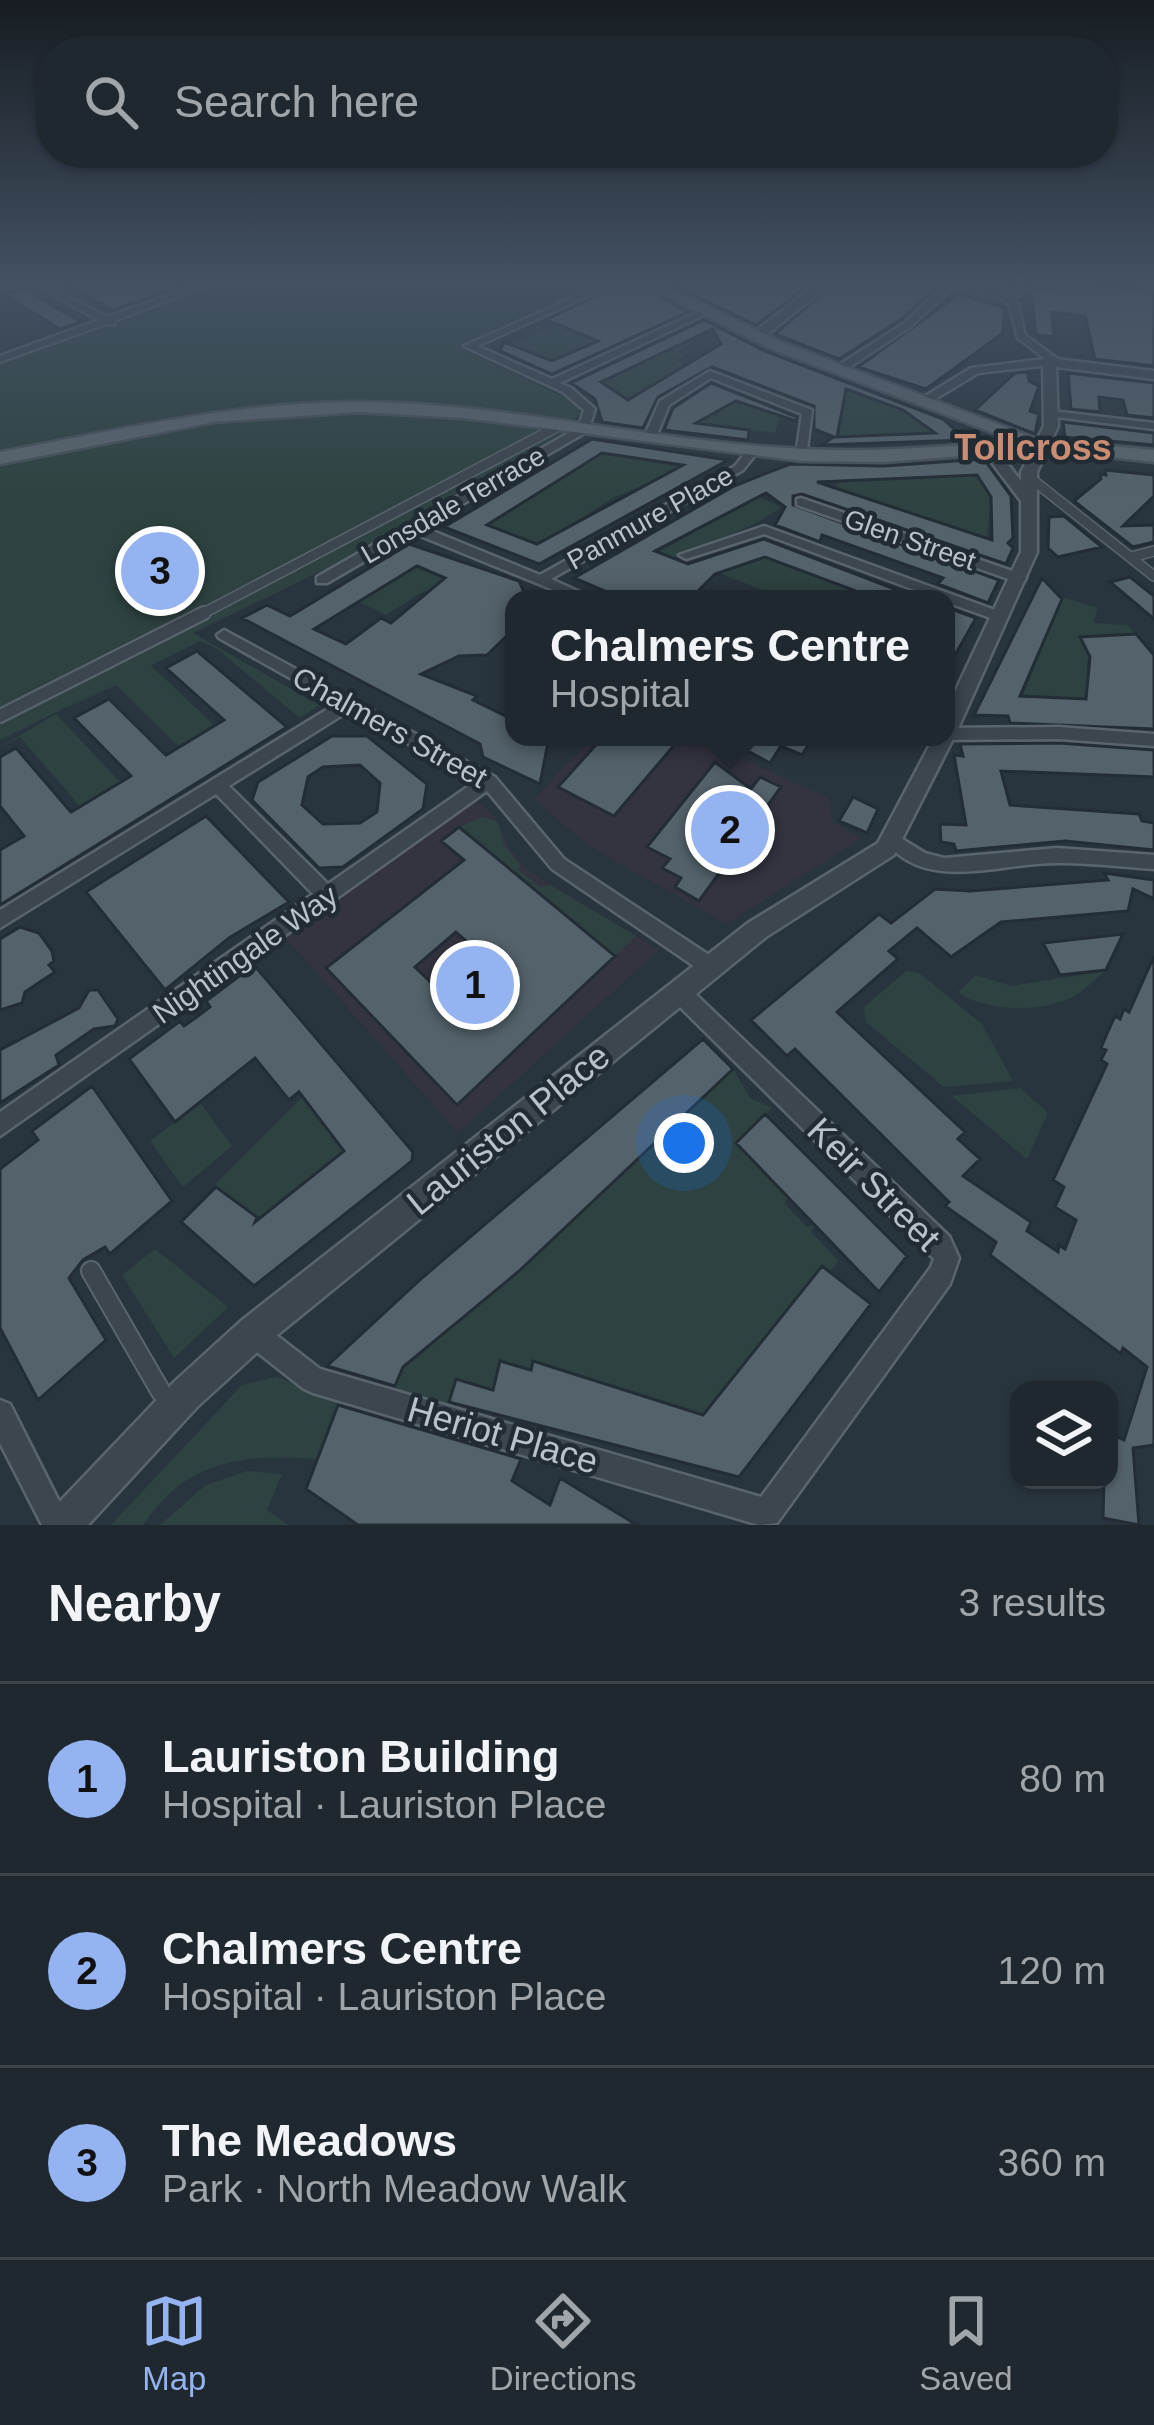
<!DOCTYPE html>
<html lang="en">
<head>
<meta charset="utf-8">
<style>
	:root { --surface:#1f282e; --page:#2c343a; --text:#f1f3f6; --muted:#a1a6aa; --line:#3c444a; --accent:#95b2f1 }
	body { margin:0; font-family:Helvetica,sans-serif; background:var(--page); color:var(--text) }
	.controls { position:absolute; right:36px; bottom:36px; display:grid; overflow:hidden; border-radius:24px; box-shadow:0 3px 9px #0004 }
	.controls button { width:108px; height:108px; display:grid; place-items:center; padding:0; border:0; border-bottom:3px solid var(--line); background:var(--surface); color:var(--text); font:60px sans-serif }
	.you { position:absolute; left:684px; top:1143px; width:42px; height:42px; margin:-30px; border:9px solid #fff; border-radius:50%; background:#1a73e8; box-shadow:0 0 0 18px #1a73e833 }
	.badge { display:grid; place-items:center; width:78px; height:78px; border-radius:50%; background:var(--accent); color:#111; font-size:39px; font-weight:700 }
	.pin { position:absolute; translate:-50% -50%; border:6px solid #fff; box-shadow:0 3px 12px #0006 }
	.popup { position:absolute; left:505px; top:590px; width:450px; height:156px; box-sizing:border-box; display:grid; place-content:center; border-radius:24px; background:var(--surface); filter:drop-shadow(0 3px 9px #0005); font-size:39px; white-space:nowrap; color:var(--muted) }
	.popup b { font-size:45px; color:var(--text) }
	.popup::after { content:''; position:absolute; left:50%; top:100%; margin-left:-24px; border:24px solid transparent; border-top-color:var(--surface) }
	.list { margin:0; padding:0; list-style:none }
	h2 { display:flex; justify-content:space-between; align-items:center; height:156px; margin:0; padding:0 48px; font-size:51px }
	h2 small { font-size:39px; font-weight:400; color:var(--muted) }
	.list li { display:grid; grid-template-columns:78px 1fr auto; gap:36px; align-items:center; box-sizing:border-box; height:192px; padding:0 48px; border-top:3px solid var(--line) }
	.list b { display:block; font-size:45px; white-space:nowrap }
	.list p { margin:0; font-size:39px; white-space:nowrap; color:var(--muted) }
	.list em { font-size:39px; font-style:normal; color:var(--muted) }
	.icon { flex:none; width:66px; height:66px; fill:none; stroke:currentColor; stroke-width:2; stroke-linecap:round; stroke-linejoin:round }
	.map { position:relative; flex:none; width:1154px; height:1525px; overflow:hidden }
	.search { position:absolute; background:var(--surface); box-shadow:0 3px 9px #0004; left:36px; right:36px; top:36px; height:132px; display:flex; align-items:center; gap:30px; box-sizing:border-box; padding:0 42px; border-radius:48px; color:var(--muted); font-size:45px }
	.sheet { height:732px; background:var(--surface) }
	nav { display:flex; justify-content:space-around; align-items:center; box-sizing:border-box; height:168px; border-top:3px solid var(--line); background:var(--surface); font-size:33px; color:var(--muted) }
	nav a { display:grid; justify-items:center; gap:6px }
	nav .on { color:var(--accent) }
	.map>svg:first-child { display:block }
	.medical { fill:#343440 }
	.green { fill:#2e4341 }
	.building { fill:#54626b; stroke:#232d36; stroke-width:3; fill-rule:evenodd }
	.lines { fill:none; stroke-linecap:round; stroke-linejoin:round }
	.pedestrian-far3-casing { stroke:#5a646c; stroke-width:10 }
	.pedestrian-far2-casing { stroke:#5a646c; stroke-width:12 }
	.pedestrian-far1-casing { stroke:#5a646c; stroke-width:16 }
	.pedestrian-casing { stroke:#5a646c; stroke-width:22 }
	.minor-casing { stroke:#5a646c; stroke-width:5 }
	.tertiary-casing { stroke:#5a646c; stroke-width:5 }
	.primary-casing { stroke:#49525b; stroke-width:5 }
	.pedestrian-far3 { stroke:#3c464e; stroke-width:8 }
	.pedestrian-far2 { stroke:#3c464e; stroke-width:9 }
	.pedestrian-far1 { stroke:#3c464e; stroke-width:12 }
	.pedestrian { stroke:#3c464e; stroke-width:18 }
	.minor { fill:#3c464e; fill-rule:evenodd }
	.tertiary { fill:#3c464e; fill-rule:evenodd }
	.primary { fill:#5b666e; fill-rule:evenodd }
	.labels { text-anchor:middle; dominant-baseline:central; stroke-width:9; stroke-linejoin:round; paint-order:stroke }
	.far-street-label { font-size:27px; fill:#b9c1c9; stroke:#212b34 }
	.street-label { font-size:30px; fill:#b9c1c9; stroke:#212b34 }
	.far-district-label { font-size:36px; font-weight:bold; fill:#ca8d73; stroke:#212b34 }
	.near-street-label { font-size:36px; fill:#b9c1c9; stroke:#212b34 }
</style>
</head>
<body>
<div class="map">
<svg width="1154" height="1525" viewBox="0 0 1154 1525">
	<rect width="100%" height="100%" fill="#29353e"/>
	<path class="medical" d="M593,737H696L830,799L832,822L862,838L726,924L589,846L534,799Z
		M475,799L495,816L508,847L530,872L659,950L458,1133L285,937Z"/>
	<path class="green" d="M214,284H601L467,343L468,352L578,404L580,414L571,421C465,406 359,395 252,406C167,414 84,435 0,451V363L117,324Z
		M625,298L598,341L552,362L510,344Z
		M692,335L697,337L678,352L685,356L676,360L686,365L638,394L649,416L601,382Z
		M771,363L904,410L936,434L837,436L842,407Z
		M714,392L780,417L775,433L690,422L693,411L722,417L714,413Z
		M355,413L447,416L565,431L346,559L193,633L319,705L300,718L216,648L200,641L0,740V463L235,419Z
		M600,453L686,468L613,498L537,546L483,527Z
		M977,475L991,497L987,539L835,488L839,482L834,480Z
		M760,497L781,507C753,530 650,569 614,576Z
		M761,555L877,599H760L765,591L719,573Z
		M420,564L514,607V630L424,591L386,615L358,601Z
		M1062,597L1098,608L1093,623L1127,625L1136,634L1098,638L1087,660L1089,701L1022,698Z
		M150,665L215,726L179,747L116,685L63,710Z
		M56,714L121,783L80,806L20,737L0,747Z
		M482,817L498,822L504,845L521,866L518,870L541,888L550,885L636,936L615,956L459,827Z
		M906,971L919,973L982,1024L1013,1081L944,1087L866,1022L864,1007Z
		M1106,971C1095,979 1080,995 1068,999C1037,1012 986,1012 958,992L976,975L1012,986Z
		M733,1069L750,1098L772,1108L737,1143L788,1197L784,1203L807,1227L815,1225L811,1232L839,1261L829,1272L821,1267L703,1416L534,1361L531,1370L500,1362L493,1390L456,1379L447,1410L392,1392L403,1367L518,1272Z
		M1020,1088L1048,1113L1027,1159L952,1096Z
		M302,1097L350,1158L255,1222L256,1217L214,1185Z
		M200,1103L232,1146L183,1187L150,1141Z
		M155,1249L228,1307L174,1358L122,1275Z
		M276,1377L341,1399L316,1459C243,1454 187,1459 143,1525H111L242,1385Z
		M247,1471L282,1474L267,1510L288,1525H160L206,1485Z"/>
	<path class="building" d="M66,284H186L113,310Z
		M619,284H639L688,312L552,374L500,351L504,342L552,361L598,341L546,320Z
		M671,284H810L756,325Z
		M834,284H936L938,286L900,320L839,359L775,334Z
		M986,284L1055,291L1057,284L1139,289L1140,284H1154V366L1095,359L1085,316L1052,312L1054,337L1036,335L1031,289L1020,300Z
		M25,288L60,310L81,322L60,329L4,295Z
		M959,294L1005,308L1003,333L926,389L858,367Z
		M704,320L767,352L943,419L966,440L821,445L834,437L814,429V406L712,367L658,397L643,428L602,422L595,399L571,383ZM713,329L721,344L628,400L601,382ZM846,389L903,410L935,433L837,437Z
		M1028,372L1029,381L1039,386L1030,411L1039,414L1035,434L975,410L1015,373Z
		M1068,373L1154,383V418L1127,415L1123,400L1099,397L1100,412L1071,409Z
		M711,383L797,417L796,421L736,401L696,423L749,430L748,440L664,430L673,408Z
		M1063,422L1154,433V445L1065,437Z
		M592,439L728,460L539,564L444,527ZM602,453L683,465L537,544L487,525Z
		M984,459L1011,496L1013,538L1008,543L1013,548L1006,564L802,494L793,496V505L999,580L988,603L938,584L943,578L822,535L820,542L775,525L785,507L766,493L655,551L688,564L764,539L921,599H877L765,557L715,574L690,599H623L574,578L734,486L790,464L884,466ZM977,475L991,497L992,540L817,482Z
		M1105,470L1154,475V496L1123,526L1154,525V542L1133,547L1074,501L1101,479L1100,474L1106,475Z
		M1064,516L1102,547L1058,557L1048,548L1049,517Z
		M409,544L519,581L527,599H514V629L487,655L459,656L421,674L477,696L473,700L514,720V737H549L540,784L483,757L480,744L242,618L267,605L290,616ZM417,566L445,578L391,623L381,618L346,644L314,629Z
		M1130,577L1154,596V619L1110,582Z
		M1042,578L1062,599L1020,696L1086,699L1090,657L1080,637L1136,634L1154,655V729L1010,723L1008,716L974,715Z
		M946,607L976,618L946,671Z
		M197,651L287,727L0,905V850L24,836L0,806V757L16,748L71,812L131,776L74,718L109,699L166,755L224,720L166,668Z
		M332,736H367L427,784L423,809L343,867L319,868L252,800L258,782ZM360,765L380,783L377,812L360,823L323,824L302,805L308,777L323,767Z
		M603,737H681L614,816L558,787Z
		M721,737H801L811,741L802,755L781,746L770,763Z
		M1059,743L1154,750V777L1001,771L1010,805L1139,814L1142,821L1154,823V850L1065,841L956,851L954,844L941,842L940,824L966,825L954,755L963,756L960,744Z
		M715,762L751,789L760,777L781,787L750,830L758,833L740,858L733,854L699,901L675,887L681,878L662,868L670,859L647,847Z
		M853,797L878,809L867,833L839,821Z
		M206,816L289,902L229,938L165,990L86,892Z
		M459,827L615,956L457,1105L326,968L464,860L441,841ZM456,932L504,975L462,1012L415,967Z
		M1104,873L1154,880V899L1133,889L1128,911L1001,922L951,957L917,928L889,951L898,959L837,1012L965,1132L958,1139L980,1159L963,1176L1031,1222L1027,1231L1058,1252L1059,1245L1065,1249L1076,1220L1055,1207L1064,1187L1053,1180L1107,1064L1101,1060L1106,1050L1101,1048L1108,1031L1115,1016L1120,1019L1124,1009L1129,1012L1154,956V1445L1133,1448L1139,1525L1103,1518L1104,1480H1109V1433L1124,1440L1147,1367L1123,1348L1121,1354L990,1255L996,1242L945,1206L949,1202L795,1049L787,1056L751,1020L879,914L891,923L935,889L970,891L1108,880Z
		M20,927L39,933L52,951L54,961L49,965L55,972L25,992L22,1003L0,1010V939Z
		M1123,934L1106,970L1060,975L1043,943Z
		M254,965L413,1152L412,1161L254,1286L181,1222L216,1187L257,1217L255,1222L344,1151L299,1092L289,1100L255,1058L175,1122L129,1059L180,1021L184,1026L198,1016L210,1007L206,1001Z
		M89,990H98L118,1019L115,1026L94,1029L56,1055L59,1065L0,1103V1050L79,1008Z
		M703,1039L733,1069L518,1272L403,1367L395,1386L327,1366L423,1277Z
		M92,1086L172,1201L110,1254L105,1247L83,1260L69,1278L106,1340L38,1400L0,1328V1169L38,1140L32,1131Z
		M765,1114L907,1256L879,1292L736,1143Z
		M822,1266L871,1304L739,1477L449,1402L456,1379L493,1390L500,1361L531,1370L533,1361L703,1415Z
		M338,1405L521,1459L512,1481L550,1505L560,1478L637,1525H358L306,1489Z"/>
	<g class="lines">
		<defs>
			<path id="pedestrian-far3" d="M955,284L1005,297
				M550,431L560,425"/>
			<path id="pedestrian-far2" d="M1029,477L1154,576
				M1131,557L1154,551
				M198,616L555,428"/>
			<path id="pedestrian-far1" d="M0,716L204,613"/>
			<path id="pedestrian" d="M91,1271L161,1392"/>
			<path id="minor" d="M10,284H23L0,292V286Z
				M34,284H44L107,317L200,284H211L114,321V325L106,324L0,362V356L99,320Z
				M604,284H615L477,346L552,379L702,310L710,312L560,383L571,388L595,409L588,431L423,527L540,575L735,466L749,448H757L759,450L743,470L551,579L595,599H576L413,533L327,583H317V577L579,427L584,410L563,392L464,346Z
				M947,284H956L909,328L845,370H837V366L903,324Z
				M1002,295H1008L1018,304L1025,335L1059,360V364L978,373L932,401H924V397L971,368L1045,359L1018,338L1009,305L1002,299Z
				M710,371L812,410L806,457L796,455L802,414L711,378L669,405L656,437L646,439L644,437L660,401Z
				M1052,411L1154,423V429L1048,416L1047,414Z
				M801,498L1024,575L1026,578L1024,581H1014L797,505V499Z
				M764,526L1006,614L1008,617L1001,622L996,620L946,602V599H939L764,534L686,559L679,555Z
				M224,630L495,777L564,859L718,961L721,967L718,973L711,976L704,973L552,869L487,791L337,898L335,903L328,905L0,1136V1112L313,894L216,794L0,928V910L336,704L219,638L217,635ZM349,711L476,781L328,884L229,786Z
				M1059,727L1154,734V746L1059,739L946,740L940,737H946V728Z
				M894,834L925,853L944,858L1057,848L1154,855V869C1123,867 1092,863 1061,863C1004,861 927,895 885,841L888,836Z
				M679,983L686,985L949,1236L959,1258L950,1284L777,1523L759,1525L313,1393L304,1389L244,1342L240,1333L244,1324L253,1320L262,1324L320,1369L761,1497L931,1267L934,1259L672,999L669,992L672,985Z
				M0,1400L10,1404L71,1525H42L0,1443Z"/>
			<path id="tertiary" d="M817,284H830L760,340H752V334Z
				M1049,358L1154,371V379L1056,367L1058,426L1037,472V552L956,733L894,855L766,937L265,1345L197,1407L88,1525H45L50,1512L173,1383L241,1321L748,923L878,843L934,737H946V711L1021,552V501L980,447L992,444L1021,481V472L1044,426L1043,362Z"/>
			<path id="primary" d="M643,284H661L781,342L1037,439L1154,450V462L1045,450L884,462L802,461L464,418L359,412L214,422L0,464V452C119,430 239,401 361,402C511,403 657,443 806,449C876,453 946,446 1015,441L769,348Z"/>
		</defs>
		<use href="#pedestrian-far3" class="pedestrian-far3-casing"/>
		<use href="#pedestrian-far2" class="pedestrian-far2-casing"/>
		<use href="#pedestrian-far1" class="pedestrian-far1-casing"/>
		<use href="#pedestrian" class="pedestrian-casing"/>
		<use href="#minor" class="minor-casing"/>
		<use href="#tertiary" class="tertiary-casing"/>
		<use href="#primary" class="primary-casing"/>
		<use href="#pedestrian-far3" class="pedestrian-far3"/>
		<use href="#pedestrian-far2" class="pedestrian-far2"/>
		<use href="#pedestrian-far1" class="pedestrian-far1"/>
		<use href="#pedestrian" class="pedestrian"/>
		<use href="#minor" class="minor"/>
		<use href="#tertiary" class="tertiary"/>
		<use href="#primary" class="primary"/>
	</g>
	<linearGradient id="sky" x2="0" y2="1"><stop stop-color="#171d22"/><stop offset="0.57" stop-color="#435163"/><stop offset="1" stop-color="#435163" stop-opacity="0"/></linearGradient>
	<rect width="1154" height="497" fill="url(#sky)"/>
	<g class="labels">
		<g class="far-street-label">
			<text transform="translate(453 505) rotate(-30)">Lonsdale Terrace</text>
			<text transform="translate(650 518) rotate(-29)">Panmure Place</text>
			<text transform="translate(910 540) rotate(19)">Glen Street</text>
		</g>
		<g class="street-label">
			<text transform="translate(390 727) rotate(29)">Chalmers Street</text>
			<text transform="translate(245 954) rotate(-35)">Nightingale Way</text>
		</g>
		<g class="far-district-label">
			<text x="1033" y="447">Tollcross</text>
		</g>
		<g class="near-street-label">
			<text transform="translate(508 1129) rotate(-39)">Lauriston Place</text>
			<text transform="translate(874 1184) rotate(45)">Keir Street</text>
			<text transform="translate(503 1435) rotate(16)">Heriot Place</text>
		</g>
	</g>
</svg>
<div class="controls">
<button><svg class="icon" aria-label="layers" viewBox="0 0 24 24"><path d="M12 4l9 5-9 5-9-5zM3 14l9 5 9-5"/></svg></button>
</div>
<div class="you"></div>
<div class="pin badge" style="left:475px;top:985px">1</div>
<div class="pin badge" style="left:730px;top:830px">2</div>
<div class="popup"><b>Chalmers Centre</b>Hospital</div>
<div class="pin badge" style="left:160px;top:571px">3</div>
<div class="search"><svg class="icon" aria-label="search" viewBox="0 0 24 24"><circle cx="10" cy="10" r="6"/><path d="M15 15l6 6"/></svg>Search here</div>
</div>
<section class="sheet">
<h2>Nearby<small>3 results</small></h2>
<ul class="list">
<li><span class="badge">1</span><div><b>Lauriston Building</b><p>Hospital · Lauriston Place</p></div><em>80 m</em></li>
<li><span class="badge">2</span><div><b>Chalmers Centre</b><p>Hospital · Lauriston Place</p></div><em>120 m</em></li>
<li><span class="badge">3</span><div><b>The Meadows</b><p>Park · North Meadow Walk</p></div><em>360 m</em></li>
</ul>
</section>
<nav>
<a class="on"><svg class="icon" aria-label="map" viewBox="0 0 24 24"><path d="M3 6l6-2 6 2 6-2v14l-6 2-6-2-6 2zM9 4v14M15 6v14"/></svg>Map</a>
<a><svg class="icon" aria-label="directions" viewBox="0 0 24 24"><path d="M12 3l9 9-9 9-9-9zM9 14v-3h6M13 9l2 2-2 2"/></svg>Directions</a>
<a><svg class="icon" aria-label="saved" viewBox="0 0 24 24"><path d="M7 4h10v16l-5-4-5 4z"/></svg>Saved</a>
</nav>
</body>
</html>
